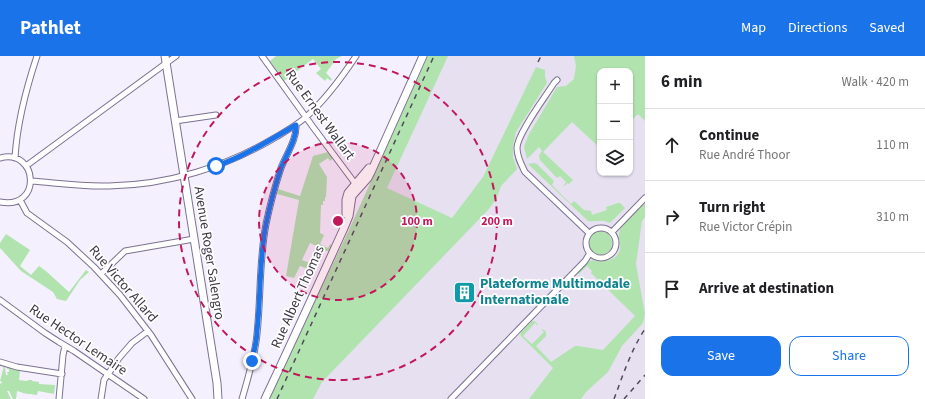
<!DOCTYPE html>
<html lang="en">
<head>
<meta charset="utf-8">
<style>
	:root { --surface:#fff; --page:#f6f6f6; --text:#202124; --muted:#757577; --line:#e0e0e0; --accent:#1a73e8 }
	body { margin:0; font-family:"Source Sans 3",sans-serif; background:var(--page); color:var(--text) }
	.controls { position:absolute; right:12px; top:12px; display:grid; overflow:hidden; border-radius:8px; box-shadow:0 1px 3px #0004 }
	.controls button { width:36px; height:36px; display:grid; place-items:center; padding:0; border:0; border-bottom:1px solid var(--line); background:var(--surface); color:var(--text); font:20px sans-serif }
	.stop { position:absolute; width:12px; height:12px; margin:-9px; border:3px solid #1a73e8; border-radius:50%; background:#fff }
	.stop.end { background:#1a73e8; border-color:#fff; box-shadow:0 1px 4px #0008 }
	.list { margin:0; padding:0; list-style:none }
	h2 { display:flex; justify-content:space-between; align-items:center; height:52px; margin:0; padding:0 16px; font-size:17px }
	h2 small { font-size:13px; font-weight:400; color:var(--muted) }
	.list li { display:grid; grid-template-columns:26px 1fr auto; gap:12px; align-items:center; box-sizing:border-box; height:72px; padding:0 16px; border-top:1px solid var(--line) }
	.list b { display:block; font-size:15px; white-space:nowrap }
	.list p { margin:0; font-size:13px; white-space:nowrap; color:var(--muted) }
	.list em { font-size:13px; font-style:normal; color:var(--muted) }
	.actions { display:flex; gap:8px; padding:12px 16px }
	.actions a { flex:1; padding:9px 0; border:1px solid var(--accent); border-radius:12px; text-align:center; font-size:14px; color:var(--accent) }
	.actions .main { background:var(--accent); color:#fff }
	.icon { flex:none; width:22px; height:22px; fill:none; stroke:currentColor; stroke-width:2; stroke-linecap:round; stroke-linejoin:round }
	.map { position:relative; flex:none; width:645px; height:343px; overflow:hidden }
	header { display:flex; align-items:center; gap:24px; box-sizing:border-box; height:56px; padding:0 20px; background:var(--accent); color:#fff }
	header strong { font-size:19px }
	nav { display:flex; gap:22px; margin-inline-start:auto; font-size:14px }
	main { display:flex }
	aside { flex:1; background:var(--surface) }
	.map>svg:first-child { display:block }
	.built { fill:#e6e0f1; fill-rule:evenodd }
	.green { fill:#b0e3ae }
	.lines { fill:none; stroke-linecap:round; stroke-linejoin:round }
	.street-casing { stroke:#7d7191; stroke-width:7 }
	.secondary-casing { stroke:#7d7191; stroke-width:9 }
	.street { stroke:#fff; stroke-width:5 }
	.secondary { stroke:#fff; stroke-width:7 }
	.rail { stroke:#504b59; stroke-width:1.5; stroke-dasharray:5 5; stroke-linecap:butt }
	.route { stroke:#1a73e8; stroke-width:5 }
	.ring { fill:none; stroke:#c2185b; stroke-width:2; stroke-dasharray:7 5 }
	.labels { text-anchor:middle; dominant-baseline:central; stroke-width:3.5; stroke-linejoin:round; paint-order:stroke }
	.street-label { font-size:14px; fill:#3d3846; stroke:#fff }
	.culture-label { font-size:14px; font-weight:bold; fill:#0d838f; stroke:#fff; text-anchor:start }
	.centre { fill:#c2185b; stroke:#fff; stroke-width:2 }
	.ring-label { font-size:12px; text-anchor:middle; font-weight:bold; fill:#c2185b; stroke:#fff; stroke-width:3.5; stroke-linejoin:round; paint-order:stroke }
</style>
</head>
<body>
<header>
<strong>Pathlet</strong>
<nav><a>Map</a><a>Directions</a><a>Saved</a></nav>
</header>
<main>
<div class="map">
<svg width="645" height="343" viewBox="0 0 645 343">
	<rect width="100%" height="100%" fill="#f5f0fe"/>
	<path class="built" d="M428,0H645V343H269L348,176ZM600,15H630V117H600Z"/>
	<path class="green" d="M276,0H342L336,3L326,17L332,23L331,25L327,22L325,25L316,17L321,13L313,3L284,25L270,5Z
		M428,0H448L387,132L452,162L483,121L536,11L545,14V21L547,27L516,76L513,90V101L517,113L501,130L497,142L488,154L322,326L313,343H269L348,176Z
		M574,0H645V65L638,58L630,66V15H600V92L572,66L543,96L573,124L569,128L567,127L565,130L564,129L566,126L560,120L557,122L540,104L539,99L542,95L539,91L527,103L524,91L528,80L557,31L566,30L574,23L576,10Z
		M328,96L333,102L330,105L328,102L319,108L327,121L326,141H325V145H323V149H321L320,177L324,179L320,188L328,192L330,188L332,190L329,196L310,187L302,204L310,207L308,213L300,210L294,222L286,220L299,144L277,138L278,133L300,140L313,100Z
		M534,107L537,108L554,125L552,129L571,148L574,145L584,154L591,155L592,159L607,154L606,151L618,147H620L625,152L611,166C609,167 607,166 605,165C599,164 594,166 588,165L528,108Z
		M645,147V161L642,165L636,208L645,258L643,267L622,290L608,316L586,336L581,343H529L553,312L520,279L521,278L520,277L532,265H534L538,268L537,269L535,267L523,280L532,288L544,276L541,273L544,274L546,276V280L536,290L551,306L575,290H578L603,294L635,260L591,217L592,215L587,210L579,218L577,217L586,207L592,204C602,207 618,205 620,193C621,186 617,180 620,174C621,169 640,152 645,147Z
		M588 187a12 12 0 1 1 24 0a12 12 0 1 1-24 0Z
		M6,178L30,194L20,210L31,219L39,210L47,216L69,236L86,214L89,216L80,224L66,245L57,243L53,236L21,215L0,192V187Z
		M4,310L5,311L6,319H8L7,316H9V313H7V311L20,315L19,324L26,325L29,324H32V325L39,326V328L55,329L54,338L38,335L37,339L30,338H29C25,338 22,336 17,335L16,343H13L9,335H7L11,343H0V327L1,328L2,326L0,325Z"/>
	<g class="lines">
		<defs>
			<path id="street" d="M262,0L313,71L357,130
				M557,24L554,27C546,40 517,78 517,92C517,101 521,108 525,116L589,177
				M175,65L216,59
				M0,102C38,92 43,154 0,146
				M15,102C17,67 26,33 37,0
				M26,110L176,0
				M31,125C57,127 83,131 109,130C168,129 226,111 276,81C286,75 297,69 306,61C325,44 342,21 356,0
				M20,144L27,157L67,186L94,211L120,239L151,279L192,343
				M586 187a15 15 0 1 1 30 0a15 15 0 1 1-30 0Z
				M612,176L645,142
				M101,218L125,195L194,183
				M0,244L45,277L59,286L74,295L144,343
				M0,306L17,311L62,318
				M59,343L63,299L65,290
				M101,343L104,324L119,302L132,287L148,275
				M242,343C248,322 255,300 257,278C261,241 259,204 266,168C270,149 275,130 281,112C286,99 297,83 296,69
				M451,343L585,205L590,197"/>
			<path id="secondary" d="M165,0L217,327L218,343
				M346,158V144L348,137L369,112
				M265,343C292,286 318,229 344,172L349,160L352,140L368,122L371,116L423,0"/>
		</defs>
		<use href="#street" class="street-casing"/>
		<use href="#secondary" class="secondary-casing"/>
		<use href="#street" class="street"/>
		<use href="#secondary" class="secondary"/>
		<path class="rail" d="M538,6L541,0
			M277,343L434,0
			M614,343C623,319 631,294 645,273
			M624,343L645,319"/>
	</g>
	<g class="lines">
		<path class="route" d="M216,110C245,100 270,84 296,69C297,83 286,99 281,112C275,130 270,149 266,168C259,203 261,240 257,275C257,285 254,295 252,305"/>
	</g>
	<circle cx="338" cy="165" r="79" fill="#c2185b" fill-opacity=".12"/>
	<g class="ring">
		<circle cx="338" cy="165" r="79"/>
		<circle cx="338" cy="165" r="159"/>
	</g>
	<defs>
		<symbol id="building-square" viewBox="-11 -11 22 22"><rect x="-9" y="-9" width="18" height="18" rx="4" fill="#0f9aa8" stroke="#fff"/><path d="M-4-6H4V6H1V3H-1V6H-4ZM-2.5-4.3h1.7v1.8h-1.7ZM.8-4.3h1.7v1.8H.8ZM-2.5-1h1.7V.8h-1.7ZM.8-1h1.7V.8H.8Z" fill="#fff"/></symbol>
	</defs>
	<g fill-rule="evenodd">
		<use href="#building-square" x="452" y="224" width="25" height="25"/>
	</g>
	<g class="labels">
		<g class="street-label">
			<text transform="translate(320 59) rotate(54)">Rue Ernest Wallart</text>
			<text transform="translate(209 197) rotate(81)">Avenue Roger Salengro</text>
			<text transform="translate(123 228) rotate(49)">Rue Victor Allard</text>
			<text transform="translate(298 241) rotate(-66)">Rue Albert Thomas</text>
			<text transform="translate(78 284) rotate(34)">Rue Hector Lemaire</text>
		</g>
		<g class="culture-label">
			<text x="480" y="228">Plateforme Multimodale<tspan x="480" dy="16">Internationale</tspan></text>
		</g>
	</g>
	<circle cx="338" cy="165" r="6" class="centre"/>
	<g class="ring-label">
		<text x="417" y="169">100 m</text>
		<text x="497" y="169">200 m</text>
	</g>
</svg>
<div class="controls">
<button>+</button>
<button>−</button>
<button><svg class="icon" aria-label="layers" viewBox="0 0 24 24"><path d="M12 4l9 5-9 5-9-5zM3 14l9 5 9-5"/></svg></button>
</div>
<div class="stop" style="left:216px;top:110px"></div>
<div class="stop end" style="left:252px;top:305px"></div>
</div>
<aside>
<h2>6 min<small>Walk · 420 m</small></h2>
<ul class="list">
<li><svg class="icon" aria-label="ahead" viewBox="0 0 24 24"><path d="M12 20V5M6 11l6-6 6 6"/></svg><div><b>Continue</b><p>Rue André Thoor</p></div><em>110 m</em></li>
<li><svg class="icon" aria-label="right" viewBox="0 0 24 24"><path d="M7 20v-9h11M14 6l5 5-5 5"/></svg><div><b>Turn right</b><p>Rue Victor Crépin</p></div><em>310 m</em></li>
<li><svg class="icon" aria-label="arrive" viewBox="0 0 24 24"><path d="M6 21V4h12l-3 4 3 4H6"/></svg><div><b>Arrive at destination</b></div></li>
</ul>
<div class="actions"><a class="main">Save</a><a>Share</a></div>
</aside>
</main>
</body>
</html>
